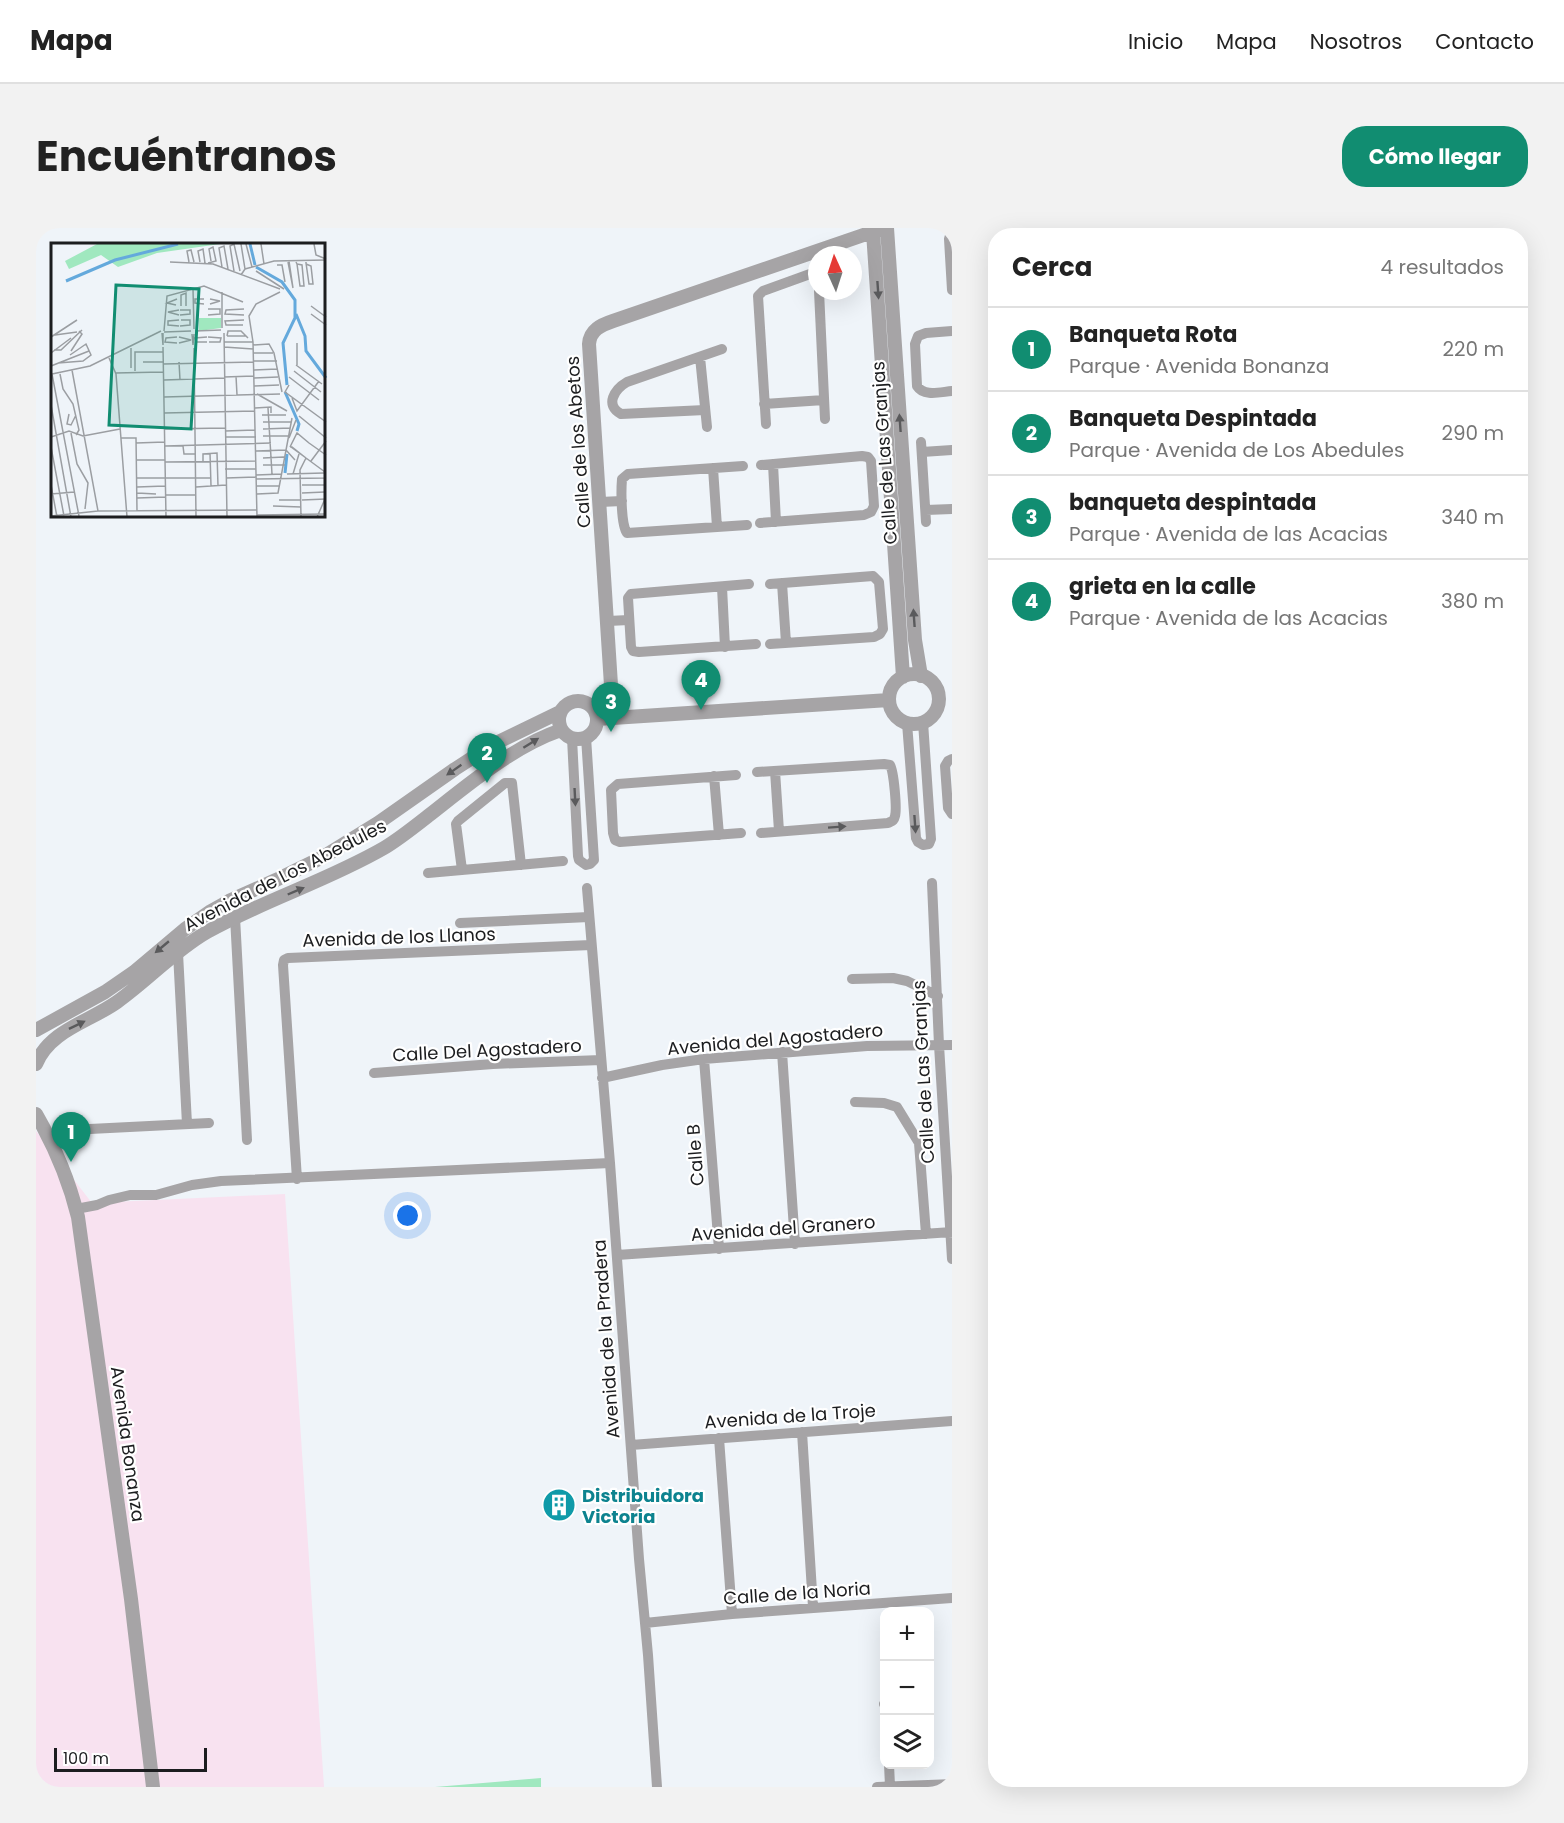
<!DOCTYPE html>
<html lang="es">
<head>
<meta charset="utf-8">
<style>
	:root { --surface:#fff; --page:#f2f2f2; --text:#222; --muted:#767676; --line:#e0e0e0; --accent:#118d71 }
	body { margin:0; font-family:Poppins,sans-serif; background:var(--page); color:var(--text) }
	.controls { position:absolute; right:18px; bottom:18px; display:grid; overflow:hidden; border-radius:12px; box-shadow:0 6px 24px #0002 }
	.controls button { width:54px; height:54px; display:grid; place-items:center; padding:0; border:0; border-bottom:2px solid var(--line); background:var(--surface); color:var(--text); font:30px sans-serif }
	.compass { position:absolute; left:772px; top:18px; width:54px; height:54px; border-radius:50%; background:var(--surface); box-shadow:0 6px 24px #0002; rotate:357deg }
	.scale { position:absolute; left:18px; bottom:15px; width:153px; box-sizing:border-box; padding-left:6px; border:3px solid #1c1d1f; border-top:0; font-size:16px; line-height:21px; white-space:nowrap; color:#1c1d1f; -webkit-text-stroke:4px #fff; paint-order:stroke }
	.you { position:absolute; left:372px; top:988px; width:21px; height:21px; margin:-15px; border:4px solid #fff; border-radius:50%; background:#1a73e8; box-shadow:0 0 0 9px #1a73e833 }
	.badge { display:grid; place-items:center; width:39px; height:39px; border-radius:50%; background:var(--accent); color:#fff; font-size:20px; font-weight:700 }
	.pin { position:absolute; translate:-50% -50px; filter:drop-shadow(0 2px 3px #0008) }
	.pin::after { content:''; position:absolute; top:32px; width:21px; height:18px; background:inherit; clip-path:polygon(0 0,100% 0,50% 100%) }
	.list { margin:0; padding:0; list-style:none }
	h2 { display:flex; justify-content:space-between; align-items:center; height:78px; margin:0; padding:0 24px; font-size:26px }
	h2 small { font-size:20px; font-weight:400; color:var(--muted) }
	.list li { display:grid; grid-template-columns:39px 1fr auto; gap:18px; align-items:center; box-sizing:border-box; height:84px; padding:0 24px; border-top:2px solid var(--line) }
	.list b { display:block; font-size:22px; white-space:nowrap }
	.list p { margin:0; font-size:20px; white-space:nowrap; color:var(--muted) }
	.list em { font-size:20px; font-style:normal; color:var(--muted) }
	.icon { flex:none; width:33px; height:33px; fill:none; stroke:currentColor; stroke-width:2; stroke-linecap:round; stroke-linejoin:round }
	.map { position:relative; flex:none; width:916px; height:1559px; overflow:hidden; border-radius:24px }
	header { display:flex; align-items:center; gap:36px; box-sizing:border-box; height:84px; padding:0 30px; background:var(--surface); border-bottom:2px solid var(--line) }
	header strong { font-size:28px }
	nav { display:flex; gap:33px; margin-inline-start:auto; font-size:21px }
	.intro { display:flex; align-items:center; justify-content:space-between; box-sizing:border-box; height:144px; padding:0 36px }
	h1 { margin:0; font-size:42px }
	.button { padding:15px 27px; border-radius:24px; background:var(--accent); color:#fff; font-size:21px; font-weight:700 }
	main { display:flex; gap:36px; padding:0 36px }
	aside { flex:1; background:var(--surface); border-radius:24px; box-shadow:0 6px 24px #0002 }
	.map>svg:first-child { display:block }
	.industrial { fill:#f8e2f0 }
	.green { fill:#a0e8bf }
	.lines { fill:none; stroke-linecap:round; stroke-linejoin:round }
	.minor { stroke:#a6a4a6; stroke-width:10 }
	.tertiary { stroke:#a6a4a6; stroke-width:14 }
	.oneway { fill:#5a5a5c }
	.labels { text-anchor:middle; dominant-baseline:central; stroke-width:4.5; stroke-linejoin:round; paint-order:stroke }
	.street-label { font-size:18px; fill:#1c1d1f; stroke:#fff }
	.culture-label { font-size:18px; font-weight:bold; fill:#0d838f; stroke:#fff; text-anchor:start }
	.inset-river { fill:none; stroke:#64a9dc; stroke-width:3 }
	.inset-road { fill:none; stroke:#9b9ea2; stroke-width:1.5 }
	.view { fill:#118d71; fill-opacity:0.15; stroke:#118d71; stroke-width:3 }
	.inset-edge { fill:none; stroke:#1c1d1f; stroke-width:3 }
</style>
</head>
<body>
<header>
<strong>Mapa</strong>
<nav><a>Inicio</a><a>Mapa</a><a>Nosotros</a><a>Contacto</a></nav>
</header>
<div class="intro"><h1>Encuéntranos</h1><a class="button">Cómo llegar</a></div>
<main>
<div class="map">
<svg width="916" height="1559" viewBox="0 0 916 1559">
	<rect width="100%" height="100%" fill="#eff4f9"/>
	<path class="industrial" d="M0,903L56,975L249,966L288,1559H0Z"/>
	<path class="green" d="M505,1550V1559H399Z"/>
	<g class="lines">
		<path class="minor" d="M916,1L913,11L916,62
			M783,63L789,191
			M916,103L890,105L882,108L879,116L881,158C888,169 904,164 916,163
			M664,129L671,199
			M728,176L788,172
			M669,182L585,186C568,177 579,161 591,154L686,121
			M730,196L722,68L727,63L774,46L781,50
			M885,214L890,294
			M886,224L916,222
			M737,236L740,294
			M707,238L592,246L586,251C585,263 585,297 591,305L711,297
			M677,240L681,299
			M564,274L586,273
			M890,282L916,281
			M724,295L828,287L835,284L838,278L835,233L832,229L826,228L725,237
			M746,355L750,415
			M713,356L595,366L592,370L595,419L597,423L603,424L720,416
			M686,359L689,419
			M572,393L593,392
			M734,416L838,409L844,406L847,401L843,354L837,348L734,356
			M871,495L880,610L882,614L887,617L893,616L895,611L887,494
			M536,510L542,628L543,632L550,637L554,636L558,632L550,509
			M916,531L912,533L909,538L912,580L916,586
			M739,543L743,603
			M721,544L848,536L854,537C858,544 861,581 859,588C858,593 856,593 852,595L725,605
			M700,547L582,556L575,562L577,605L579,612L584,614L705,605
			M678,548L683,607
			M426,642L420,596L422,593L469,555H476L485,637
			M392,645L527,633
			M896,655L903,817L916,1031
			M551,660L574,935L603,1331L612,1427L621,1559
			M199,689L211,912
			M424,695L553,689
			M142,725L151,896
			M816,751L857,750L871,753L902,768
			M746,824L759,1016
			M668,831L683,1021
			M338,845L457,836L565,832
			M566,850L626,837L668,831L831,818L916,817
			M819,874L848,875L861,879L883,915L890,1006
			M34,902L173,895
			M261,951L247,737L248,732L252,730L555,717
			M40,981L61,977L73,972L94,967H120L156,957L185,953L574,935
			M581,1027L916,1004
			M766,1204L777,1379
			M683,1210L696,1386
			M595,1217L916,1193
			M609,1395L696,1386L916,1370
			M848,1476H849
			M853,1536L854,1558
			M841,1559L916,1556"/>
		<path class="tertiary" d="M851,0L879,412L885,448
			M837,4L867,449
			M853 471a25 25 0 1 1 50 0a25 25 0 1 1-50 0Z
			M523 492a19 19 0 1 1 38 0a19 19 0 1 1-38 0Z
			M557,479C566,473 575,469 575,457L553,116C554,102 565,97 577,93L848,0
			M561,491L853,472
			M0,802L69,764L98,744L149,701L175,683L193,673L240,652L287,629L342,595L419,541L456,517L524,484
			M0,836C14,802 53,794 81,774C112,752 138,723 171,704C228,672 291,653 348,620C363,611 378,599 392,588C433,556 476,519 525,502
			M0,886C19,919 33,952 42,989L95,1371L117,1559"/>
	</g>
	<defs><path id="oneway-solid" d="M-6-.8H1V-3.2L6.5 0L1 3.2V.8H-6Z" transform="scale(1.5)"/></defs>
	<g class="oneway">
		<use href="#oneway-solid" transform="translate(842 62) rotate(86)"/>
		<use href="#oneway-solid" transform="translate(864 195) rotate(-94)"/>
		<use href="#oneway-solid" transform="translate(878 390) rotate(-94)"/>
		<use href="#oneway-solid" transform="translate(495 515) rotate(-32)"/>
		<use href="#oneway-solid" transform="translate(418 542) rotate(145)"/>
		<use href="#oneway-solid" transform="translate(539 569) rotate(87)"/>
		<use href="#oneway-solid" transform="translate(879 596) rotate(86)"/>
		<use href="#oneway-solid" transform="translate(801 599) rotate(-4)"/>
		<use href="#oneway-solid" transform="translate(260 663) rotate(-23)"/>
		<use href="#oneway-solid" transform="translate(126 719) rotate(140)"/>
		<use href="#oneway-solid" transform="translate(41 797) rotate(-26)"/>
	</g>
	<defs>
		<symbol id="building-disc" viewBox="-11 -11 22 22"><circle r="9.5" fill="#0f9aa8" stroke="#fff"/><path d="M-4-6H4V6H1V3H-1V6H-4ZM-2.5-4.3h1.7v1.8h-1.7ZM.8-4.3h1.7v1.8H.8ZM-2.5-1h1.7V.8h-1.7ZM.8-1h1.7V.8H.8Z" fill="#fff"/></symbol>
	</defs>
	<g fill-rule="evenodd">
		<use href="#building-disc" x="504" y="1258" width="38" height="38"/>
	</g>
	<g class="labels">
		<g class="street-label">
			<text transform="translate(542 214) rotate(-94)">Calle de los Abetos</text>
			<text transform="translate(848 225) rotate(-94)">Calle de Las Granjas</text>
			<text transform="translate(249 647) rotate(-27)">Avenida de Los Abedules</text>
			<text transform="translate(363 709) rotate(-2)">Avenida de los Llanos</text>
			<text transform="translate(739 811) rotate(-5)">Avenida del Agostadero</text>
			<text transform="translate(451 822) rotate(-3)">Calle Del Agostadero</text>
			<text transform="translate(887 844) rotate(-93)">Calle de Las Granjas</text>
			<text transform="translate(659 927) rotate(-94)">Calle B</text>
			<text transform="translate(747 1000) rotate(-4)">Avenida del Granero</text>
			<text transform="translate(570 1111) rotate(-94)">Avenida de la Pradera</text>
			<text transform="translate(754 1188) rotate(-4)">Avenida de la Troje</text>
			<text transform="translate(92 1216) rotate(82)">Avenida Bonanza</text>
			<text transform="translate(761 1365) rotate(-4)">Calle de la Noria</text>
		</g>
		<g class="culture-label">
			<text x="546" y="1267">Distribuidora<tspan x="546" dy="21">Victoria</tspan></text>
		</g>
	</g>
	<g transform="translate(15 15)">
		<rect width="274" height="274" fill="#eff4f9"/>
		<path d="M46,1H169L106,10L67,24L50,12L18,26L14,18ZM148,75H170V85L148,88Z" fill="#a0e8bf"/>
		<path class="inset-river" d="M199,1L204,22M205,24L231,39L244,57V75L232,100L236,142M15,38L64,17L127,1M245,71L254,93L255,108L275,135M234,149L248,181L246,188M234,230L236,211"/>
		<path class="inset-road" d="M190,1L194,26M195,1L201,24M210,1L213,21M263,1L265,12L275,16M238,18L242,45M119,19L162,21L229,46M138,19L136,8L140,7L143,19M149,19L147,8L152,6L154,20M237,19L242,45M245,19L246,21L249,43H253L251,22L246,21M255,19V20L258,41H262L260,23L255,21M157,20L165,18L162,4L158,6L160,18M226,22H231L234,39M171,24L168,5L173,3L177,26M183,28L179,3L183,1L189,28M205,28L233,46M190,32L194,26L223,18L275,17M142,46L143,86M171,49V85M153,56H144V60L153,61M159,56L169,58L159,61M125,62L116,60L126,56M130,63V52L135,50V63M260,63L275,74M157,66H169V71L157,72M193,66L175,67L174,71L193,72M128,67L117,69L128,72M260,71L275,82M129,72L139,71V67H129M128,77L117,78V82L128,83M192,82H175L174,78L193,77M129,83L139,82V77H130M113,88L116,53L153,43L192,59M144,88L170,87M113,89L140,88M111,90L112,102V90M173,90L176,274M141,91L142,102L143,91M4,92L26,89M176,93L177,88H190L197,95M176,93H195M0,94L26,77M126,94L115,95L114,99L126,100M128,94L140,97L128,100M157,94L170,95L169,99H158M156,99H145L144,95L156,94M173,99H202M246,100V122M202,102L218,101L223,110L231,149M112,104L115,274M173,104L202,106M80,105V125M143,105L145,274M3,107H10L31,87M20,108L31,91L28,88M0,110L20,95M202,110H222M58,115L65,131L76,274M203,118H226M92,119H112M128,119L129,137M7,120L32,118L40,112L35,101L19,112M112,121L203,119M245,122L271,141M0,123L38,108M21,127L47,268M203,127L226,126M84,128V109H112M243,128L270,149M64,130L112,129M1,131L28,273M1,131L39,123L110,88M9,131L12,146L22,161L28,187L25,192M185,133L186,152M173,134L203,133M238,134L268,157M203,135L227,134M113,137L173,135M238,142L234,149L275,179M203,143L228,142M206,151L236,168M113,154L229,151M241,155L246,168L268,138M0,162L20,274M204,165L220,164V170M217,165L221,231M113,170L204,168M18,171L16,181L20,182L25,172M211,172H235M248,173L275,195M212,179H240M114,186L174,185M212,186L239,185M174,188L204,187M20,190L26,221L37,240L34,266M212,193H237M0,194L18,188L32,193L69,186M174,194H205M70,195H85L86,268M238,195L245,177M85,200L114,199M258,200L275,212M114,203L220,200M132,203L133,211H144M0,204L13,273M239,204H241L255,215L240,204M239,204L246,190L258,200M205,208L235,207L244,217M159,210L160,243M212,215L233,214M255,215L274,229M85,217H114M260,218L275,198M114,219L205,218M152,219V211L166,210L167,243M212,222H234M174,226H205M236,231L273,230M242,231L248,211M205,232L231,231M86,235H159M175,235L205,234M205,236L274,235V228M0,242L6,274M251,242H274M205,243H229M86,244L114,243M145,244L175,242M86,250L105,251M251,250L274,249M0,251L23,249M206,251L227,250L241,175M115,252H145M86,255L115,254M228,257H250M251,257L275,256M222,263L250,264M206,272L275,271M0,273L47,268L206,267M206,274L202,99L198,73L205,61L229,49M250,274L249,227L255,215M266,274L274,256"/>
		<path class="view" d="M65,42L148,46L140,186L58,182Z"/>
		<rect width="274" height="274" class="inset-edge"/>
	</g>
</svg>
<div class="controls">
<button>+</button>
<button>−</button>
<button><svg class="icon" aria-label="layers" viewBox="0 0 24 24"><path d="M12 4l9 5-9 5-9-5zM3 14l9 5 9-5"/></svg></button>
</div>
<svg class="compass" viewBox="-18 -18 36 36"><path d="M0-13l5 13h-10z" fill="#e53935"/><path d="M0 13l5-13h-10z" fill="#767676"/></svg>
<div class="scale">100 m</div>
<div class="you"></div>
<div class="pin badge" style="left:35px;top:934px">1</div>
<div class="pin badge" style="left:451px;top:555px">2</div>
<div class="pin badge" style="left:575px;top:504px">3</div>
<div class="pin badge" style="left:665px;top:482px">4</div>
</div>
<aside>
<h2>Cerca<small>4 resultados</small></h2>
<ul class="list">
<li><span class="badge">1</span><div><b>Banqueta Rota</b><p>Parque · Avenida Bonanza</p></div><em>220 m</em></li>
<li><span class="badge">2</span><div><b>Banqueta Despintada</b><p>Parque · Avenida de Los Abedules</p></div><em>290 m</em></li>
<li><span class="badge">3</span><div><b>banqueta despintada</b><p>Parque · Avenida de las Acacias</p></div><em>340 m</em></li>
<li><span class="badge">4</span><div><b>grieta en la calle</b><p>Parque · Avenida de las Acacias</p></div><em>380 m</em></li>
</ul>
</aside>
</main>
</body>
</html>
